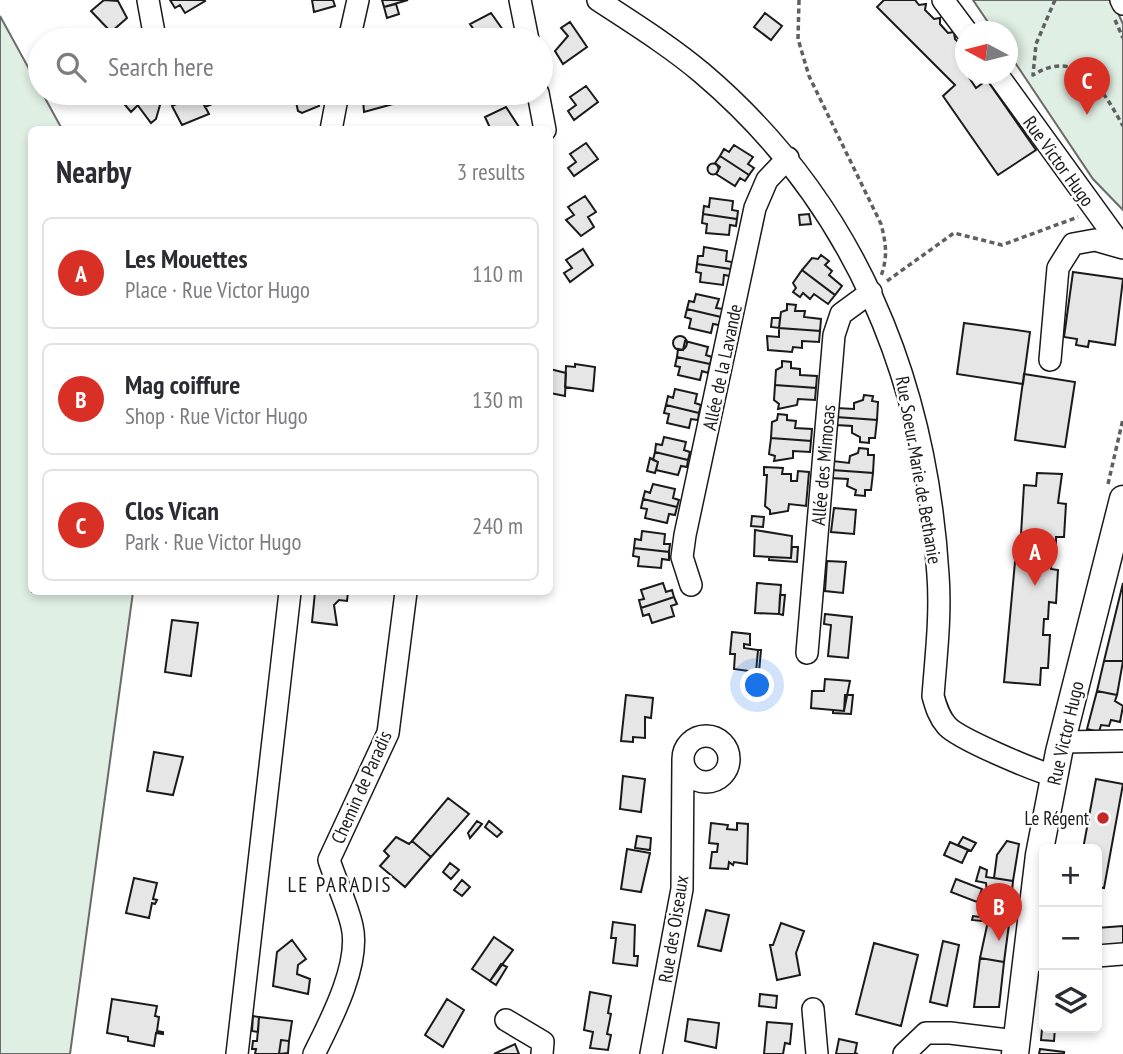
<!DOCTYPE html>
<html lang="en">
<head>
<meta charset="utf-8">
<style>
	:root { --surface:#fff; --page:#f7f7f7; --text:#2b2b33; --muted:#7c7c81; --line:#e1e1e2; --accent:#d93025 }
	body { margin:0; font-family:"PT Sans Narrow",sans-serif; background:var(--page); color:var(--text) }
	.controls { position:absolute; right:21px; bottom:21px; display:grid; overflow:hidden; border-radius:10px; box-shadow:0 4px 10px #0003 }
	.controls button { width:63px; height:63px; display:grid; place-items:center; padding:0; border:0; border-bottom:2px solid var(--line); background:var(--surface); color:var(--text); font:35px sans-serif }
	.compass { position:absolute; left:955px; top:21px; width:63px; height:63px; border-radius:50%; background:var(--surface); box-shadow:0 4px 10px #0003; rotate:277deg }
	.you { position:absolute; left:758px; top:686px; width:24px; height:24px; margin:-18px; border:5px solid #fff; border-radius:50%; background:#1a73e8; box-shadow:0 0 0 10px #1a73e833 }
	.badge { display:grid; place-items:center; width:46px; height:46px; border-radius:50%; background:var(--accent); color:#fff; font-size:23px; font-weight:700 }
	.pin { position:absolute; translate:-50% -58px; filter:drop-shadow(0 2px 4px #0008) }
	.pin::after { content:''; position:absolute; top:37px; width:24px; height:21px; background:inherit; clip-path:polygon(0 0,100% 0,50% 100%) }
	.list { margin:0; padding:0; list-style:none }
	h2 { display:flex; justify-content:space-between; align-items:center; height:91px; margin:0; padding:0 28px; font-size:30px }
	h2 small { font-size:23px; font-weight:400; color:var(--muted) }
	.list li { display:grid; grid-template-columns:46px 1fr auto; gap:21px; align-items:center; box-sizing:border-box; height:112px; margin:0 14px 14px; padding:0 14px; border:2px solid var(--line); border-radius:10px }
	.list b { display:block; font-size:26px; white-space:nowrap }
	.list p { margin:0; font-size:23px; white-space:nowrap; color:var(--muted) }
	.list em { font-size:23px; font-style:normal; color:var(--muted) }
	.icon { flex:none; width:38px; height:38px; fill:none; stroke:currentColor; stroke-width:2; stroke-linecap:round; stroke-linejoin:round }
	.map { position:relative; flex:none; width:1123px; height:1054px; overflow:hidden }
	.search { position:absolute; background:var(--surface); box-shadow:0 4px 10px #0003; left:28px; top:28px; width:525px; height:77px; display:flex; align-items:center; gap:18px; box-sizing:border-box; padding:0 24px; border-radius:38px; color:var(--muted); font-size:26px }
	.panel { position:absolute; background:var(--surface); box-shadow:0 4px 10px #0003; left:28px; top:126px; width:525px; height:469px; border-radius:10px }
	.map>svg:first-child { display:block }
	.green { fill:#e0efe3; stroke:#6a6a6a; stroke-width:2 }
	.building { fill:#e6e6e6; stroke:#1a1a1a; stroke-width:2 }
	.lines { fill:none; stroke-linecap:round; stroke-linejoin:round }
	.minor-casing { stroke:#1a1a1a; stroke-width:24 }
	.major-casing { stroke:#1a1a1a; stroke-width:29 }
	.path { stroke:#5f5f5f; stroke-width:3.5; stroke-dasharray:5 3.5; stroke-linecap:butt }
	.minor { stroke:#fff; stroke-width:21 }
	.major { stroke:#fff; stroke-width:26 }
	.poi-dot { fill:#c62828; stroke:#fff; stroke-width:2.5 }
	.labels { text-anchor:middle; dominant-baseline:central; stroke-width:5; stroke-linejoin:round; paint-order:stroke }
	.street-label { font-size:19px; fill:#1a1a1a; stroke:#fff }
	.poi-label { font-size:19px; fill:#1a1a1a; stroke:#fff; text-anchor:end }
	.neighbourhood-label { font-size:21px; letter-spacing:2px; fill:#1a1a1a; stroke:#fff }
</style>
</head>
<body>
<div class="map">
<svg width="1123" height="1054" viewBox="0 0 1123 1054">
	<rect width="100%" height="100%" fill="#fff"/>
	<path class="green" d="M973,0H1112L1123,24V210L1093,179L1008,52L1007,32L994,31Z
		M0,16L62,129L32,130V592H133L70,1054H0Z"/>
	<path class="building" d="M104,0L118,1L127,18L111,32L91,11Z
		M170,0H204L205,1L185,13L180,5L175,8Z
		M312,0H333L335,6L314,12Z
		M382,0H408L384,7Z
		M884,0H915L919,5L926,4L925,10L934,19L940,18V24L948,33L954,32L955,39L965,49V57L962,61L965,64V74H970L968,76L976,88L987,80L1036,150L998,175L943,96L955,85L877,7Z
		M396,4L399,14L387,18L384,7Z
		M491,13L503,30L500,31L502,40H481L470,24Z
		M765,13L782,26L771,40L754,27Z
		M570,22L587,47L563,64L555,51L568,36L561,28Z
		M397,34L398,40H378L377,39Z
		M586,86L598,102L574,120L568,111L576,105L570,97Z
		M124,93H157L162,99L158,102L160,105L156,119L151,123L133,99L131,101Z
		M198,93H230L232,96L205,107Z
		M198,93L209,114L182,125L172,106L181,102L179,99Z
		M294,93H316L319,106L302,113L298,111Z
		M369,93H390L393,104L364,112L363,99L370,97Z
		M125,94L138,105L131,112L120,99Z
		M506,107L521,130H491L485,117Z
		M586,143L598,159L574,176L568,168L576,162L570,154Z
		M734,145L753,157L748,164L754,168L749,175L720,156L724,149L729,152Z
		M720,156L749,175L745,181L740,178L735,186L716,174L720,167L715,163Z
		M707.5 169a5.5 5.5 0 1 1 11 0a5.5 5.5 0 1 1-11 0Z
		M585,196L596,212L588,217L594,227L581,236L566,220L574,215L568,207Z
		M710,198L733,201L732,210L738,211L737,219L703,214L704,206L709,207Z
		M703,214L737,219L736,226L730,225L729,235L706,233L707,224L702,223Z
		M809,214L811,224L800,225L799,215Z
		M704,247L727,251L726,261L732,262L731,269L697,264L698,256H703Z
		M583,249L593,265L570,282L564,273L572,268L566,260Z
		M821,255L829,261L825,265L832,271L829,275L842,286L835,295L802,270L812,258L818,259Z
		M697,264L731,269L730,276L724,275L723,285L700,282L701,273L696,272Z
		M802,270L835,295L828,304L814,294L810,299L803,293L800,297L793,292L796,288L793,283Z
		M1073,272L1123,279L1115,345L1089,341L1088,347L1076,345L1077,339L1064,337Z
		M696,294L719,299L716,308L723,309L721,317L687,309L689,301L694,302Z
		M787,304L796,305L795,311H805L804,317L821,319L820,331L779,328L781,312L787,310Z
		M687,309L721,317L719,325L713,324L711,333L689,328L691,319L685,317Z
		M772,318H780L779,328L771,327Z
		M964,323L1030,332L1023,384L957,374Z
		M779,328L820,331L819,342L802,341V348L793,347L792,352L768,350L767,336L779,337Z
		M673 343a7 7 0 1 1 14 0a7 7 0 1 1-14 0Z
		M685,341L708,347L706,355L712,357L710,364L677,357L678,349L683,350Z
		M677,357L710,364L708,373L702,371L700,380L678,375L680,367L675,366Z
		M782,361L791,362V368L800,369V375L817,376L816,388L775,385L776,370L782,367Z
		M575,364L595,367L593,391L565,387L566,366L575,367Z
		M550,369L566,373L565,396L550,393Z
		M1024,374L1075,382L1065,447L1015,440Z
		M775,385L816,388L815,400L798,399L797,405L778,409L779,404L774,400Z
		M675,389L697,394L695,403L701,405L699,413L666,405L668,396L673,398Z
		M864,395L873,396L872,401L878,402L877,420L836,417L837,408L854,409V403L863,400Z
		M666,405L699,413L698,420L691,419L689,428L667,423L669,414L664,413Z
		M778,414L787,415V420L796,421L795,428L812,429L811,441L771,438L772,422L777,420Z
		M836,417L877,420L875,438H869V443L860,442V437L852,433V426L836,425Z
		M664,437L686,442L684,450L690,452L688,460L655,452L656,444L662,445Z
		M771,438L811,441L810,452L793,451V458L774,461L775,456L769,454Z
		M859,448L868,449V455H874L873,473L832,470L833,461L849,463L850,456L858,453Z
		M655,452L688,460L687,467L681,466L678,475L656,470L658,462L653,460Z
		M650,458L658,462L655,473L647,471Z
		M764,467L783,468L782,474H791V481H797L798,471L809,472L806,506L789,504L788,511L770,514V510L765,506L767,475H764Z
		M832,470L873,473L871,490H865V496L855,495L856,490L847,486L848,479L831,478Z
		M1037,473L1062,474L1058,503L1066,504L1064,537H1056V553H1052L1051,569L1058,570L1056,603L1049,602L1048,619H1044L1043,635H1050L1048,668H1041L1040,685L1004,682L1016,551H1020L1024,485L1036,486Z
		M653,484L675,489L673,498L679,500L677,507L643,499L645,491L650,493Z
		M643,499L677,507L675,515L669,514L667,523L645,518L647,509L641,508Z
		M834,508L856,510L854,534L831,532Z
		M752,516L764,517L763,527L751,526Z
		M755,530L792,536L791,558L754,556Z
		M642,531L665,534L664,544H670L669,552L634,548L635,539L641,540Z
		M792,547H798L797,562L769,560V557L791,558Z
		M634,548L669,552V560L662,559L661,568L638,566L639,557L633,556Z
		M827,561L846,562L843,593L825,591Z
		M663,583L666,592L672,590L674,597L641,608L639,600L644,599L641,590Z
		M757,583L781,585L779,614L755,613Z
		M1123,583V661H1104Z
		M315,592H348L347,601L339,600L334,605L337,625L312,622Z
		M780,595H785L783,615L779,614Z
		M674,597L677,604L671,606L674,616L652,623L649,614L643,616L641,608Z
		M825,614L852,617L848,658L828,656L831,625L824,624Z
		M172,620L198,623L191,676L165,672Z
		M732,632L750,634V645L744,644V648L758,650L756,672L734,669L735,654H730Z
		M758,650H761L759,672H756Z
		M1104,661H1123L1117,695L1097,691Z
		M825,679L850,681L844,711L811,708L812,691H824Z
		M1097,691L1117,695L1115,701L1123,706L1120,722L1111,720L1109,726L1101,725L1099,732L1087,729Z
		M626,695L653,698L651,718L645,717V738L633,737V742L621,741Z
		M845,695H853L851,714L833,713V710L844,711Z
		M154,752L183,757L173,795L147,791Z
		M623,776L645,779L641,812L620,809Z
		M1096,779L1123,784L1104,888L1097,887V849H1083Z
		M448,798L469,814L431,857L412,841Z
		M477,821L482,824L470,838L468,833Z
		M489,821L502,832L497,837L485,827Z
		M711,823L728,825L727,829L737,830V823L748,824L747,864L734,862L733,865L729,862L728,869L710,868L712,852H717L718,844L709,843Z
		M637,836L651,838L650,850L635,848Z
		M396,837L409,844L412,841L431,857L405,887L380,866L389,856L384,851Z
		M963,837L976,843L971,851L958,845Z
		M1007,841L1019,844L1013,881L994,878L997,855Z
		M950,842L968,850L962,863L944,855Z
		M627,849L650,853L641,892L621,889Z
		M450,863L459,870L451,879L443,872Z
		M980,867L987,870L986,877L1013,881L1011,901L992,898V893L987,892L986,883L976,881Z
		M134,878L157,883L153,899L157,900L155,904L152,903L149,918L126,913Z
		M956,879L982,889L977,902L951,892Z
		M462,880L470,887L462,896L454,890Z
		M990,898L1011,901L1009,924L972,920L973,916L988,918Z
		M706,910L729,915L721,951L698,946Z
		M988,921L1009,924L1004,962L980,958Z
		M613,922L635,925L634,956H638L637,966L613,963L616,938H611Z
		M781,923L804,931L796,953L800,975L777,980L770,945H773Z
		M1123,926V948L1097,950V928Z
		M494,937L513,950L490,981L472,969Z
		M292,940L306,959L298,965L297,974L310,979L308,994L273,986L277,952Z
		M943,941L959,945L947,1006L930,1002Z
		M874,943L918,955L901,1026L856,1014Z
		M980,958L1004,962L999,1007H974Z
		M501,964L507,967L496,985L490,981Z
		M590,992L611,996L608,1013L611,1014L607,1034L611,1035L608,1050L590,1048L593,1032L584,1030Z
		M760,994L777,996L776,1008L759,1006Z
		M112,999L157,1006L155,1016L159,1017L157,1031L163,1032V1034L156,1033L154,1046L128,1041V1037L107,1033Z
		M447,999L464,1010L443,1047L425,1035Z
		M253,1016L259,1017L258,1032L252,1031Z
		M259,1017L292,1021L289,1041L281,1040L279,1054H255L256,1049H252L253,1041H257Z
		M1043,1018L1044,1028H1055L1054,1041L1041,1040Z
		M688,1019L719,1023L716,1048L685,1041Z
		M767,1022L792,1024L790,1044L785,1043L783,1054H764Z
		M839,1039L857,1043L855,1053L858,1054H836Z
		M281,1040L289,1041L288,1053L279,1054Z
		M515,1044L519,1054H494Z
		M1040,1049L1064,1052V1054H1039Z"/>
	<g class="lines">
		<defs>
			<path id="minor" d="M148,0L154,33
				M520,0L528,40
				M598,0C633,23 670,46 702,73C854,202 926,378 938,575C941,615 936,656 933,696C936,707 939,717 947,726C959,739 1035,771 1055,776
				M943,0L967,32
				M1121,0L1123,4
				M349,40L358,0
				M997,74L1123,248
				M538,93L545,130
				M331,130L338,93
				M1050,360L1058,268L1073,244L1095,240L1123,248
				M691,585L682,557L685,535L755,208L767,180L788,158
				M807,653L834,335L841,314L871,292
				M683 759a23 23 0 1 1 46 0a23 23 0 1 1-46 0Z
				M1062,742L1123,741
				M1097,956L1123,954
				M1026,961L1044,960
				M813,1009L817,1054
				M506,1020L543,1042L542,1054
				M237,1054L290,592
				M314,1054C330,1022 361,964 352,926C347,904 336,882 329,860L388,733L406,592
				M651,1054L682,889L683,761
				M904,1054L926,1033H950L1016,1041"/>
			<path id="major" d="M1015,1054L1039,855L1059,752L1123,499"/>
		</defs>
		<use href="#minor" class="minor-casing"/>
		<use href="#major" class="major-casing"/>
		<path class="path" d="M799,0L798,39L809,76L881,224C886,243 888,257 881,276
			M1055,0L1036,44L1033,75C1079,47 1103,90 1123,126
			M1115,20L1123,38
			M887,281L954,233L1002,245L1078,217
			M1108,484L1123,419"/>
		<use href="#minor" class="minor"/>
		<use href="#major" class="major"/>
	</g>
	<circle class="poi-dot" cx="1103" cy="818" r="7"/>
	<g class="labels">
		<g class="street-label">
			<text transform="translate(1059 161) rotate(54)">Rue Victor Hugo</text>
			<text transform="translate(722 367) rotate(-78)">Allée de la Lavande</text>
			<text transform="translate(823 465) rotate(-85)">Allée des Mimosas</text>
			<text transform="translate(919 470) rotate(80)">Rue Soeur Marie de Bethanie</text>
			<text transform="translate(1065 733) rotate(-77)">Rue Victor Hugo</text>
			<text transform="translate(361 787) rotate(-66)">Chemin de Paradis</text>
			<text transform="translate(673 929) rotate(-81)">Rue des Oiseaux</text>
		</g>
		<g class="poi-label">
			<text x="1089" y="818">Le Régent</text>
		</g>
		<g class="neighbourhood-label">
			<text x="340" y="884">LE PARADIS</text>
		</g>
	</g>
</svg>
<div class="controls">
<button>+</button>
<button>−</button>
<button><svg class="icon" aria-label="layers" viewBox="0 0 24 24"><path d="M12 4l9 5-9 5-9-5zM3 14l9 5 9-5"/></svg></button>
</div>
<svg class="compass" viewBox="-18 -18 36 36"><path d="M0-13l5 13h-10z" fill="#e53935"/><path d="M0 13l5-13h-10z" fill="#7c7c81"/></svg>
<div class="you"></div>
<div class="pin badge" style="left:1035px;top:586px">A</div>
<div class="pin badge" style="left:999px;top:941px">B</div>
<div class="pin badge" style="left:1087px;top:115px">C</div>
<div class="search"><svg class="icon" aria-label="search" viewBox="0 0 24 24"><circle cx="10" cy="10" r="6"/><path d="M15 15l6 6"/></svg>Search here</div>
<section class="panel">
<h2>Nearby<small>3 results</small></h2>
<ul class="list">
<li><span class="badge">A</span><div><b>Les Mouettes</b><p>Place · Rue Victor Hugo</p></div><em>110 m</em></li>
<li><span class="badge">B</span><div><b>Mag coiffure</b><p>Shop · Rue Victor Hugo</p></div><em>130 m</em></li>
<li><span class="badge">C</span><div><b>Clos Vican</b><p>Park · Rue Victor Hugo</p></div><em>240 m</em></li>
</ul>
</section>
</div>
</body>
</html>
